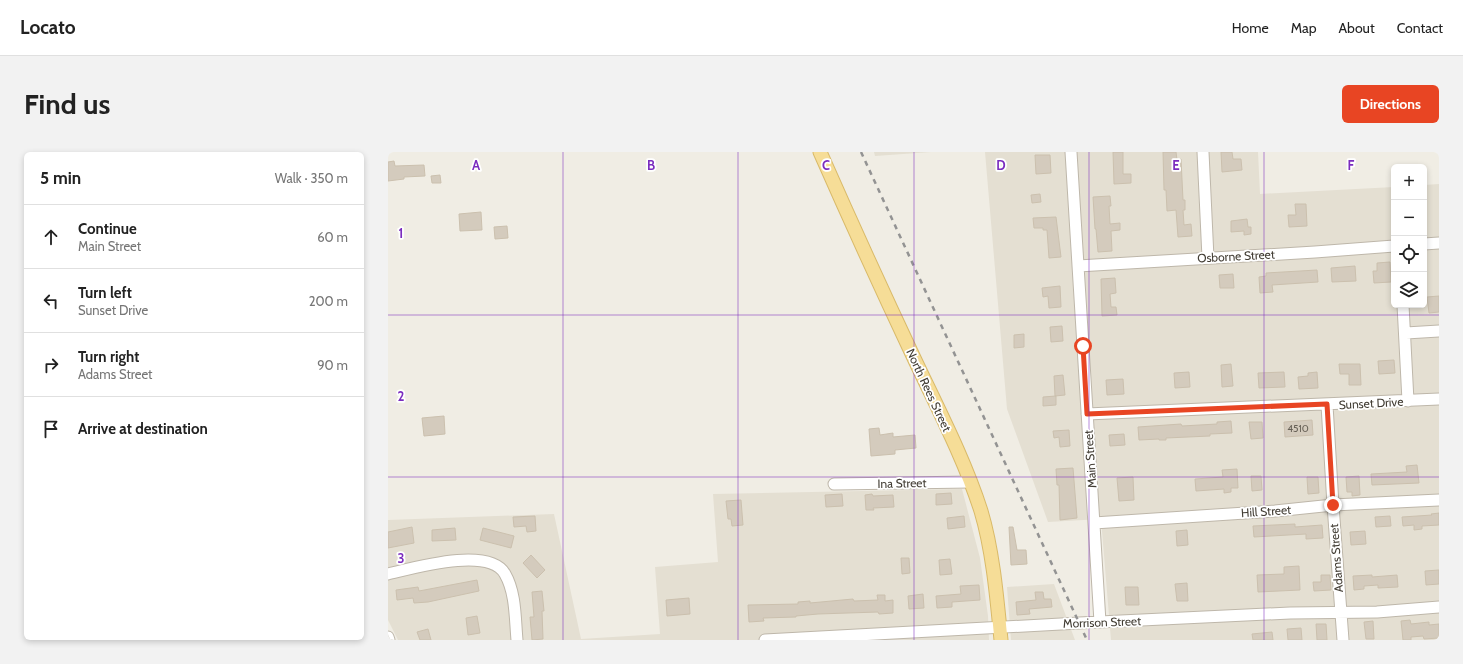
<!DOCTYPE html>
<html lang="en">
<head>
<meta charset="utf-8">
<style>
	:root { --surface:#fff; --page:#f2f2f2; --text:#222; --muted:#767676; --line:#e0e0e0; --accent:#e84523 }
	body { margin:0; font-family:Cabin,sans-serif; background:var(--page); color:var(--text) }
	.controls { position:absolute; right:12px; top:12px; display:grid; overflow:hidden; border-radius:6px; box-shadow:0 2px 6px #0003 }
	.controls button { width:36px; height:36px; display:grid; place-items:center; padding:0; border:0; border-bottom:1px solid var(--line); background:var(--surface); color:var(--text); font:20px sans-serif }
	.stop { position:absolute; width:12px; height:12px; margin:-9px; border:3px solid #e84523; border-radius:50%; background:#fff }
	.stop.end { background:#e84523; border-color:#fff; box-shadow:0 1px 4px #0008 }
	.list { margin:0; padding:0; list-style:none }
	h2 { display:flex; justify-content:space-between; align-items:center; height:52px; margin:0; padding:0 16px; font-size:17px }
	h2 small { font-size:13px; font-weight:400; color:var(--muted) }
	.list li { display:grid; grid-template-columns:26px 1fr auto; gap:12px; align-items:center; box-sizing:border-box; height:64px; padding:0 16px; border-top:1px solid var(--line) }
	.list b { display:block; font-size:15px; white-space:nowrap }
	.list p { margin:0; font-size:13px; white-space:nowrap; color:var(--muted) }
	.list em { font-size:13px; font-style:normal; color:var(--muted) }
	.icon { flex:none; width:22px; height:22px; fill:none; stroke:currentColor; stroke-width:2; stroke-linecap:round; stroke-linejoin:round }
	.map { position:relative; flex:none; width:1051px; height:488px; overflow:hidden; border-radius:6px }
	header { display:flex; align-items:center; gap:24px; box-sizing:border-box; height:56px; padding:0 20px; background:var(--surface); border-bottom:1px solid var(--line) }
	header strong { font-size:19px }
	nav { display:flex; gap:22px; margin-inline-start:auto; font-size:14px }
	.intro { display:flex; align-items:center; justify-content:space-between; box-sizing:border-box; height:96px; padding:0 24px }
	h1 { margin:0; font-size:28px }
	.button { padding:10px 18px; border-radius:6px; background:var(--accent); color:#fff; font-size:14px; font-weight:700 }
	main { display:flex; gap:24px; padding:0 24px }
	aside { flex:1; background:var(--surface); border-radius:6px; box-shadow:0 2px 6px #0003 }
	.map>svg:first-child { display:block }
	.residential { fill:#e4dfd2 }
	.building { fill:#d4cbbd; stroke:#cbc0ae }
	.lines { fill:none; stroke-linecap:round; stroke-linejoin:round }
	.minor-casing { stroke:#beb7aa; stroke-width:13 }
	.major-casing { stroke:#d9ba69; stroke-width:15 }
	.minor { stroke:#fff; stroke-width:11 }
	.major { stroke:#f6dd97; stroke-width:13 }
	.rail { stroke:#939393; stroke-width:2.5; stroke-dasharray:5 5; stroke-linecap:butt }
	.route { stroke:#e84523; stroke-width:5 }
	.grid { fill:none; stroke:#7b2cbf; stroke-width:1; stroke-opacity:0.55 }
	.labels { text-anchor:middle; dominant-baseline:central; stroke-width:3.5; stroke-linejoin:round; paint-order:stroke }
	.number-label { font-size:10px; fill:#666056 }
	.street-label { font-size:12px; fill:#423d34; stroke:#fff }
	.grid-label { font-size:13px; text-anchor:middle; font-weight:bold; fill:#7b2cbf; stroke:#fff; stroke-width:3.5; stroke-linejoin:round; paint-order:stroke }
</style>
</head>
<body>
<header>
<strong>Locato</strong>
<nav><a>Home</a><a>Map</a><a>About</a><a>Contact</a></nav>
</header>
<div class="intro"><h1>Find us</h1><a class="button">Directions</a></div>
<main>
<aside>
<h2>5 min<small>Walk · 350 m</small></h2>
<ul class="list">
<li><svg class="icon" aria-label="ahead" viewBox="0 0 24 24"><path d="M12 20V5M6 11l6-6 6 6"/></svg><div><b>Continue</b><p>Main Street</p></div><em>60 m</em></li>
<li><svg class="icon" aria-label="left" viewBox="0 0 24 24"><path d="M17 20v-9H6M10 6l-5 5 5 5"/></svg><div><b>Turn left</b><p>Sunset Drive</p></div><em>200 m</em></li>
<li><svg class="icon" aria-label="right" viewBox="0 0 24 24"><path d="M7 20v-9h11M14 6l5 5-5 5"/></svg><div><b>Turn right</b><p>Adams Street</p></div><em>90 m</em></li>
<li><svg class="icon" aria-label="arrive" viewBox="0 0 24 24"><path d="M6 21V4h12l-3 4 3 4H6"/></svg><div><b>Arrive at destination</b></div></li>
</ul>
</aside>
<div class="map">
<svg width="1051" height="488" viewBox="0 0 1051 488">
	<rect width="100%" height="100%" fill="#f0ede4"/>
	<path class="residential" d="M486,0H543L487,4Z
		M597,0H870L872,42L1006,35V153H1036V33L1051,32V488H723L713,367L660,370L619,257Z
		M574,337L592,406L600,464L601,488H10L0,468V368L166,362L193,487L272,482L267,415L330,410L325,342Z
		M666,432L687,488H623L619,435Z"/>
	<path class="building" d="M725,0H735V22H743V31L726,32Z
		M775,0H788L789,8L793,7L795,48H797V58H795L796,73L803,72L804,84L790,85L788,58L779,59L778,38H776Z
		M833,0H844L845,7H853L854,18L834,20Z
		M647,3H662L663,21L648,22Z
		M6,9L7,14L36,13L37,24L16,25V27L0,29V10Z
		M52,23L53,31H44L43,24Z
		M652,42L653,50L644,51L643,43Z
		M722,44L723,54H721L722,72L732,71V78L723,79L724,99L710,100L708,77H707L705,45Z
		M907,52H918L919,74L901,75L900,63H908Z
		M93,60L94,78L72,79L71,62Z
		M668,65L673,105L661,106L659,78H655V76H646L645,66Z
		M859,67L860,75H863V82L856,83V79L843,80V69Z
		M119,74L120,86L107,87L106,75Z
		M1002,110L1003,130L986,131L985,119H989V111Z
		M967,114L968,129L944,130L943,116Z
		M929,118L930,130L884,133L885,140L872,141L871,125L878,124V121Z
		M845,122L846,136H832L831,123Z
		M727,126L728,141L722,142L723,155H728L729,163L714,164L713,127Z
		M672,134L673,155L661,156L660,144L655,145L654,136Z
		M1051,144V160L1041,161L1039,145Z
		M674,174L675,189L663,190L662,175Z
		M636,182V195L626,196V183Z
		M1006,208L1007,221L991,222L990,209Z
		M843,212L845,234L834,235L833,213Z
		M951,212H972L973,233H961V222H952Z
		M801,220L802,235L787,236L786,221Z
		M896,220L897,235L871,236L870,221Z
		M929,220L930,236L911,237L910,225L920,224V221Z
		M675,223L677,243L667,244L666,224Z
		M735,227L736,242L719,243L718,228Z
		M668,244V253L655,254V245Z
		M56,264L57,282L36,284L34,266Z
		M924,268L925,283L897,285L896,270Z
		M843,269L844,281L822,282V284L778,286V288H771V287L751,288L750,275L793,272L794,274L829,272V270Z
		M861,270H874L875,286L863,287Z
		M491,276L492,283L505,281V285L527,283L528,296L507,298V302L483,304L481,277Z
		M681,278L682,294L672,295L671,285L666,286L665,279Z
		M736,282L737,293L722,294L721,283Z
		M1029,313L1031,331L984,333L983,322L1019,320L1018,314Z
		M685,316L689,366L672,368L671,333H669L668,317Z
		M849,317L850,336H843V340L836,341V337L808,339L807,327L835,325L834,318Z
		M863,324H873L874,338L864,339Z
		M971,324L972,343L964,344V340H959L958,325Z
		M745,325L746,348L731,349L729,326Z
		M919,325H930L931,341L920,342Z
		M563,341L564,352L548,353V342Z
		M454,342L455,354L438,355L437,343Z
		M484,342L485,344L505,343L506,355L485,356L486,358H478L477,343Z
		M353,348L355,373L344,374L343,367H340L338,349Z
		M1051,361V373L1034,374V377L1026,378V373L1015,374L1014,365L1044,363L1043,362Z
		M147,364L148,379L139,380L138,374L126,375L125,365Z
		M576,364L577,375L560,377L559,366Z
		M1002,364L1003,374L988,375L987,365Z
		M907,372V375L934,373L935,386L918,387V382L866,385L865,374Z
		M24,375L26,391L0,396V380Z
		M621,375H625L629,398H638L639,412L623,413Z
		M67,376L68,388L44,389V378Z
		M95,376L126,384L123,396L92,388Z
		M799,378L800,393L789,394L788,379Z
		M977,379L978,392L963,393L962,380Z
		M143,403L157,418L149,426L135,411Z
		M513,406H521L522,421L514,422Z
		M562,407L564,422L552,423L551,408Z
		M911,414L912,438L870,440L869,423L896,422V415Z
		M1051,418V432L1038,433L1037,419Z
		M933,423H942L943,438L926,439L925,430H933Z
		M984,423V425L1009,423L1010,435L990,436V433L976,434V437L966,438L965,424Z
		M89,428L91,439L40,450L26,451L25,446L9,448L8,438L30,435L31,439Z
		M799,431L800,449H789L787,432Z
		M591,433L592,448L564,450V455L549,456L548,444L573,442L572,434Z
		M737,435H750L751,453H738Z
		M154,439L156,459H154L155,487L144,488L142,465H146L144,440Z
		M647,440H655L656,447H663L664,455L641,457L642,462L629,463L628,450L648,448Z
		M535,442L536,456L521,457L520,444Z
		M489,443H497V449L505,448V461L491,462L490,460L430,462L408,464V465L375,466L376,469L361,470L360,453L410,452V450L422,449V451L465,447L466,449L490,448Z
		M301,446L302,462L279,464L278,448Z
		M89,464L92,481L80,483L78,466Z
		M1022,468L1023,472L1041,470V473L1051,472V486L1036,487L1035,484L1023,485V488H1015L1013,469Z
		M985,469L986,487H978L976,470Z
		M928,472H938L939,488H929Z
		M913,476L914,488H900L899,477Z
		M40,477L43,488H32L29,480Z
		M884,480L885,488H865L864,482Z"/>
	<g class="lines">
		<defs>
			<path id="minor" d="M683,0L712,470
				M815,0L820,106
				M1036,92L1051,91
				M690,114L927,100L1006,94
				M1015,153L1020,249
				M1018,181L1051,179
				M939,253L945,353L955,488
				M699,262L1051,247
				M446,332L582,330
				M706,371L887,359L945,353L1051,348
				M0,422C26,416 101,394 117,422C128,441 127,467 129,488
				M0,485L1,488
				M377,488L691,471L902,461L989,460L1051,455"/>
			<path id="major" d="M432,0C462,68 493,136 525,204C549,255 576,306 593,359C605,399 609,447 613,488"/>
		</defs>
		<use href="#minor" class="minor-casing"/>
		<use href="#major" class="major-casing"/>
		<use href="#minor" class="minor"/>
		<use href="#major" class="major"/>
		<path class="rail" d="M473,0L699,488"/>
	</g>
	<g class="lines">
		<path class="route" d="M695,194L699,262L939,252L945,353"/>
	</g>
	<path class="grid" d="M175,0V488M350,0V488M526,0V488M701,0V488M876,0V488M0,163H1051M0,325H1051"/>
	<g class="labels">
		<g class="number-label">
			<text x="910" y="276">4510</text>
		</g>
		<g class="street-label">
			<text transform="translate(848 104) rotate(-3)">Osborne Street</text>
			<text transform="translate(541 238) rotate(65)">North Rees Street</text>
			<text transform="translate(983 251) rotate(-3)">Sunset Drive</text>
			<text transform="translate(702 307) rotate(-94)">Main Street</text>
			<text transform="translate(514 331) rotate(-1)">Ina Street</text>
			<text transform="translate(878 359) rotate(-4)">Hill Street</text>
			<text transform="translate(948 406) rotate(-94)">Adams Street</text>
			<text transform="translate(714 470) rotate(-2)">Morrison Street</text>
		</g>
	</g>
	<g class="grid-label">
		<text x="88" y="18">A</text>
		<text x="263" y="18">B</text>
		<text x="438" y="18">C</text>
		<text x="613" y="18">D</text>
		<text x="788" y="18">E</text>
		<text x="963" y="18">F</text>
		<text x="13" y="86">1</text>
		<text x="13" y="249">2</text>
		<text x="13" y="411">3</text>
	</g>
</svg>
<div class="controls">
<button>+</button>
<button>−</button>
<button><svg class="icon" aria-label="locate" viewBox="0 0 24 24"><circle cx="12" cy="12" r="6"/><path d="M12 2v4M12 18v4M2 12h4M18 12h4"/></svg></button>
<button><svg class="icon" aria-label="layers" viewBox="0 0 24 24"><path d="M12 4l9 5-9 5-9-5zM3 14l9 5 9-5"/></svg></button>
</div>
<div class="stop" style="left:695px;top:194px"></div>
<div class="stop end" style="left:945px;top:353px"></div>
</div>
</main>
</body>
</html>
